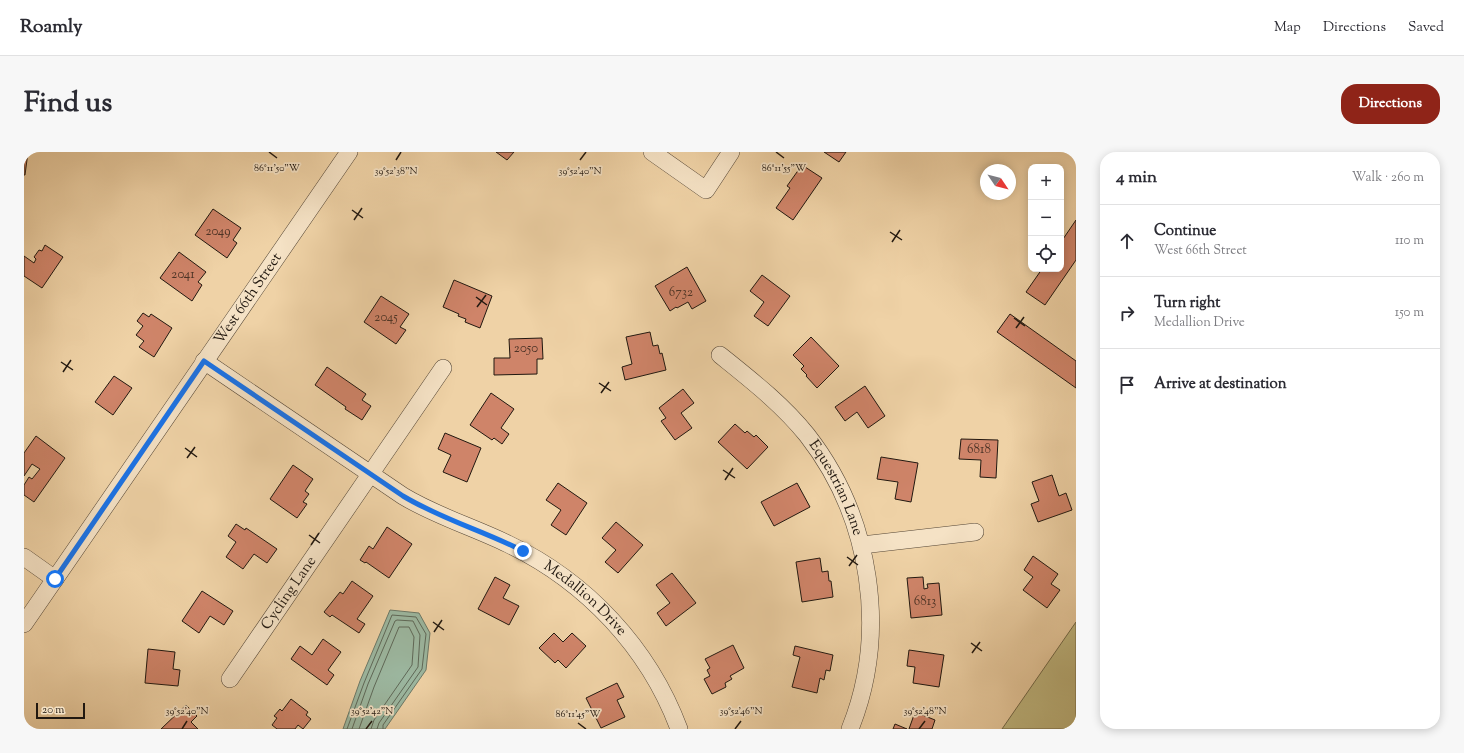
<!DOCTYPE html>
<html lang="en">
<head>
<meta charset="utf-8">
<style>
	:root { --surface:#fff; --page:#f7f7f7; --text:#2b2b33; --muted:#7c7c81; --line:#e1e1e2; --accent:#8f2418 }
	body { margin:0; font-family:"Sorts Mill Goudy",serif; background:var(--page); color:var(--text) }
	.controls { position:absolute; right:12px; top:12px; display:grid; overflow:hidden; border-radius:8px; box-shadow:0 2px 10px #0003 }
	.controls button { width:36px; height:36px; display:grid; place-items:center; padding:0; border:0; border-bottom:1px solid var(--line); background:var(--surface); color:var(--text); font:20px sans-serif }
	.compass { position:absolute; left:956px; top:12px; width:36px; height:36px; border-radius:50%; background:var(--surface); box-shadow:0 2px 10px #0003; rotate:125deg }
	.scale { position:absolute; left:12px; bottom:10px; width:49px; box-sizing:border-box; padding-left:4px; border:2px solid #211810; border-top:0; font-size:11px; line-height:14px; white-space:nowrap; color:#211810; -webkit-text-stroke:3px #f5e2c5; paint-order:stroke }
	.stop { position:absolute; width:12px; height:12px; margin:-9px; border:3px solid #1a73e8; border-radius:50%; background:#fff }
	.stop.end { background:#1a73e8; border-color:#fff; box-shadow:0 1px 4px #0008 }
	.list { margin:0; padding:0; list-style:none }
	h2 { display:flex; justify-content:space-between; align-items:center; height:52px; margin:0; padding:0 16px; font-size:17px }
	h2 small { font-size:13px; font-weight:400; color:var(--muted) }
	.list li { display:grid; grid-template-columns:26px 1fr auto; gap:12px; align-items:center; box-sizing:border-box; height:72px; padding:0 16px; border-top:1px solid var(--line) }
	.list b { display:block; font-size:15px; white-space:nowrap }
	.list p { margin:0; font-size:13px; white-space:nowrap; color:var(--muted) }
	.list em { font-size:13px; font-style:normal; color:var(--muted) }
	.icon { flex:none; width:22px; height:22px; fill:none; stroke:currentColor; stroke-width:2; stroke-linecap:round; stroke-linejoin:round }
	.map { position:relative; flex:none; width:1052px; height:577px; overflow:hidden; border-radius:16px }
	header { display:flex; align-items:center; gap:24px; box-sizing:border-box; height:56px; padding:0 20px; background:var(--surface); border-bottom:1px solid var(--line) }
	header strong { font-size:19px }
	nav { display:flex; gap:22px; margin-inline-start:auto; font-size:14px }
	.intro { display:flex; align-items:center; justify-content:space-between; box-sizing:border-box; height:96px; padding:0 24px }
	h1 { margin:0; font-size:28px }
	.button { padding:10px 18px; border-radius:16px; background:var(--accent); color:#fff; font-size:14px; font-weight:700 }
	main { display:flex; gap:24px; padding:0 24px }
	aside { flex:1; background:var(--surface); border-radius:16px; box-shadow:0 2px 10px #0003 }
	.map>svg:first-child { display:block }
	.green { fill:#c1ba82; stroke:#716949 }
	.water { fill:#9cb8a1; stroke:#6b7867 }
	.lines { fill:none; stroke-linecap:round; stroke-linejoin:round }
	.shore { stroke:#5e6858; stroke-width:1 }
	.building { fill:#cf8469; stroke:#211810 }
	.minor-casing { stroke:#544636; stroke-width:18 }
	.minor { stroke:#f5e2c5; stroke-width:17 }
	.route { stroke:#1a73e8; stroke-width:5 }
	.ticks { fill:none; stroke:#211810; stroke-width:1.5 }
	.labels { text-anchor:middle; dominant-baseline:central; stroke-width:3.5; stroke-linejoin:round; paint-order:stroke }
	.number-label { font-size:13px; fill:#4c3326 }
	.street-label { font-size:15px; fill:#211810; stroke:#f5e2c5 }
	.ticks-label { font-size:10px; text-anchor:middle; fill:#211810; stroke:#f5e2c5; stroke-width:3.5; stroke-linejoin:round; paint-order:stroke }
</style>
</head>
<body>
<header>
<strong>Roamly</strong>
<nav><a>Map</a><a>Directions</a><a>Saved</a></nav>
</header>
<div class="intro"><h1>Find us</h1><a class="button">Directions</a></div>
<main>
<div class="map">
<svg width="1052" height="577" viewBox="0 0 1052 577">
	<rect width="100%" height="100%" fill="#efd2a6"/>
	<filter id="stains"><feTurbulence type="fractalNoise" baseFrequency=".005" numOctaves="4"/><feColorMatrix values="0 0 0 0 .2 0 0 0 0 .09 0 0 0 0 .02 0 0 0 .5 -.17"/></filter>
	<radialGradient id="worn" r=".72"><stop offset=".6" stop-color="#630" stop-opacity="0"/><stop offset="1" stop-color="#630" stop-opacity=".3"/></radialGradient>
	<path class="green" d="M1052,470V577H978Z"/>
	<path class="water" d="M366,458L395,461L406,481L402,518L361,577H319L336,529Z"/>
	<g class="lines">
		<path class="shore" d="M323,577L340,531L368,463L392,465L402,482L398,517L359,573V577
			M328,577L344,532L371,469L373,468L389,469L396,483L394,515L355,571L353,577
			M335,577L350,535L375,475H385L390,485L388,513L350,568L347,577"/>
	</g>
	<path class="building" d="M0,0H4L1,23H0Z
		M472,0H490L483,8Z
		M800,0H822L815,10Z
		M778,13L798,26L769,68L752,56L766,36L763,34Z
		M189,57L217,76L209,88L213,91L203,106L171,83Z
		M1052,68V108L1021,153L1002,140L1018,117H1037V90Z
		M21,93L39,105L18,136L0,124V104L10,111L12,107L10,105L15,98L18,99Z
		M155,100L182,120L174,130L178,133L168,149L136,126Z
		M663,115L682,149L668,157L664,150L653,156L652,155L646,159L631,134Z
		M738,123L766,144L744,174L730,164L740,150L726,139Z
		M430,128L468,144L456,176L441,170L442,167L434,164L435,162L419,155Z
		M357,144L385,162L376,175L382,178L372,192L340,170Z
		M119,161L125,165L127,162L148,176L130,205L115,195L120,189L112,183L119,174L113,169Z
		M986,162L1052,209V236L973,180Z
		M626,180L629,194L634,193L636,202L638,201L642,218L601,228L598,215L608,212L602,185Z
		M787,185L815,214L793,236L782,224L783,223L777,217L780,214L769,203Z
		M518,186L519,207H513V222L470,223V206H486L485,187Z
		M303,215L342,242L338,248L347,254L338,268L321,257L322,255L291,233Z
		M90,224L108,236L89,263L71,250Z
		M841,234L861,264L844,276L833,260L821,269L811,255Z
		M659,237L670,251L657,261L668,276L651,288L637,269L642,266L635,256Z
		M467,241L490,257L477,276L485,282L478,292L470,286L468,288L446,273Z
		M711,272L721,281L723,279L730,285L732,283L744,295L723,317L694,290Z
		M421,281L457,296L443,330L419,320L427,303L414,297Z
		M12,284L41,306L10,350L0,343V333L5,325L8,327L16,317L8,312L0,324V301Z
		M937,287L974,288L972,326L956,325L957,308L935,307Z
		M857,305L894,311L887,350L871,347L874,330L853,327Z
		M269,313L289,327L281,339L285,342L279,350L283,352L273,366L246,347Z
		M1028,323L1035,344L1042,341L1048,358L1014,370L1007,352L1015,349L1008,330Z
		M534,331L563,351L542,383L527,373L537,358L522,348Z
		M773,331L786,355L750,374L737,350Z
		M592,370L619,393L594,421L581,410L592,398L578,386Z
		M212,372L221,378L222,376L253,397L243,411L230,402L219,417L202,405L212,390L204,384Z
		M363,375L388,392L365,426L342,410L341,411L336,408L345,394L349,397Z
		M1009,404L1034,422L1027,432L1036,438L1023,456L999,438L1009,425L1000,418Z
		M796,406L798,420L804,419L805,429H807L809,445L778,450L772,410Z
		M648,421L672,451L642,474L633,461L646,451L632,433Z
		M471,425L486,433L479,446L495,454L485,473L454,457Z
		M899,425L900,437L904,436L903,432L915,431L918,463L887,466L883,426Z
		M328,429L349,444L333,467L341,472L335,481L308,463L306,465L300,460L316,440L319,442Z
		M178,439L209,459L200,473L186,464L175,481L158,469Z
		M530,481L539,490L548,481L562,494L542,516L534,508L531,511L515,496Z
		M299,487L317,500L304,518L310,523L303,533L267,507L276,494L288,503Z
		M709,493L720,516L706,524L708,527L701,531L702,535L688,542L680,527L686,524L683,518L686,516L681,507Z
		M771,494L809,503L806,519L802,518L800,528L796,526L793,541L768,535L776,505L769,503Z
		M124,497L151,500L149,517L156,518L154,534L121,531Z
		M885,498L920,503L915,535L889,531L891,515L883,514Z
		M593,531L600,545L593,548L601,565L577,576L562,546Z
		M267,547L284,560L282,563L287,567L279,577L274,573L271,577H253L248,573L253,566L250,564L256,557L258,559Z
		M162,553L173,564L167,570L174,577H137Z
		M891,560L911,568L908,577H885Z
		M871,572L883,577H869Z"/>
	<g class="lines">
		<defs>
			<g id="minor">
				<path d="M628,0L682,38L707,0"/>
				<path id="s1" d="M696,203C727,228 758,252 783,283C847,365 865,480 826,577"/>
				<path id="s2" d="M180,209L379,344C412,364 449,375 484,392C562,429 625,496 655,577"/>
				<path d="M838,393L951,380"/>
				<path d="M0,405L31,427"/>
				<path id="s3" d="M0,472L325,0"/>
				<path id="s4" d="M206,527L419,216"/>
			</g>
		</defs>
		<use href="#minor" class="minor-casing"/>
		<use href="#minor" class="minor"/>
	</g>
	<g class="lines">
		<path class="route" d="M31,427L180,209L379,344C417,367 460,379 499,399"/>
	</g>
	<path class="ticks" d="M245,0L253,6M752,0L760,6M372,8L377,0M556,8L562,0M328,58L339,66M330,68L338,56M866,80L878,88M868,90L876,78M452,145L463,153M453,155L462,143M990,166L1001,174M992,176L1000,165M37,210L49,218M39,220L47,208M575,231L587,239M577,241L585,230M161,296L173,305M163,306L171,295M699,318L711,326M701,328L709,316M285,383L296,391M287,393L295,381M823,405L834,413M825,414L833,403M409,470L420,478M410,480L418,468M947,491L958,499M948,501L956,490M554,571L562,577M158,577L163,569M342,577L348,569M711,577L717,569M895,577L901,569"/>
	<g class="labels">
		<g class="number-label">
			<text x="194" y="80">2049</text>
			<text x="159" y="123">2041</text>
			<text x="657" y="141">6732</text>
			<text x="362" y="166">2045</text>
			<text x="502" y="197">2050</text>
			<text x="955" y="298">6818</text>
			<text x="901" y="450">6813</text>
		</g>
		<g class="street-label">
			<text stroke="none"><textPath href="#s3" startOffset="395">West 66th Street</textPath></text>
			<text stroke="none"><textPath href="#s1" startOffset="179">Equestrian Lane</textPath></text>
			<text stroke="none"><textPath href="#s4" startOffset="104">Cycling Lane</textPath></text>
			<text stroke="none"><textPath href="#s2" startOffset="451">Medallion Drive</textPath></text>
		</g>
	</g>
	<g class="ticks-label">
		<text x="253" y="19">86°11'50"W</text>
		<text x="760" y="19">86°11'55"W</text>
		<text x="372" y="22">39°52'38"N</text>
		<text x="556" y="22">39°52'40"N</text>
		<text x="163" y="562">39°52'40"N</text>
		<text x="348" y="562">39°52'42"N</text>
		<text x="717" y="562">39°52'46"N</text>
		<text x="901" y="562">39°52'48"N</text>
		<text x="554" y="565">86°11'45"W</text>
	</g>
	<rect width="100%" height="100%" filter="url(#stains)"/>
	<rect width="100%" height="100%" fill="url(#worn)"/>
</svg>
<div class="controls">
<button>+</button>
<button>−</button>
<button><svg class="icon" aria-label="locate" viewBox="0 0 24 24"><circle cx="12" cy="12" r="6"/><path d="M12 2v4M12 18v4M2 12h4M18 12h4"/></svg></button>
</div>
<svg class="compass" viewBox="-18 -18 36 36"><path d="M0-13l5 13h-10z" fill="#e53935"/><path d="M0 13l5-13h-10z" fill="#7c7c81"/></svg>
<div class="scale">20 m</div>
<div class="stop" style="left:31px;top:427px"></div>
<div class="stop end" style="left:499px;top:399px"></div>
</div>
<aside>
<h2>4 min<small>Walk · 260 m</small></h2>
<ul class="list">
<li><svg class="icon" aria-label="ahead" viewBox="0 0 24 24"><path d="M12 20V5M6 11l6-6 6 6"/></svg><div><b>Continue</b><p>West 66th Street</p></div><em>110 m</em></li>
<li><svg class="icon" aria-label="right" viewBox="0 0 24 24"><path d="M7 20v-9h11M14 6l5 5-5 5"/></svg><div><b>Turn right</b><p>Medallion Drive</p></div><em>150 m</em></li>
<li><svg class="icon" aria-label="arrive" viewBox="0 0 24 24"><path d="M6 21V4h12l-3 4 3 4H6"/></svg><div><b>Arrive at destination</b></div></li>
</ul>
</aside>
</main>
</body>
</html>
